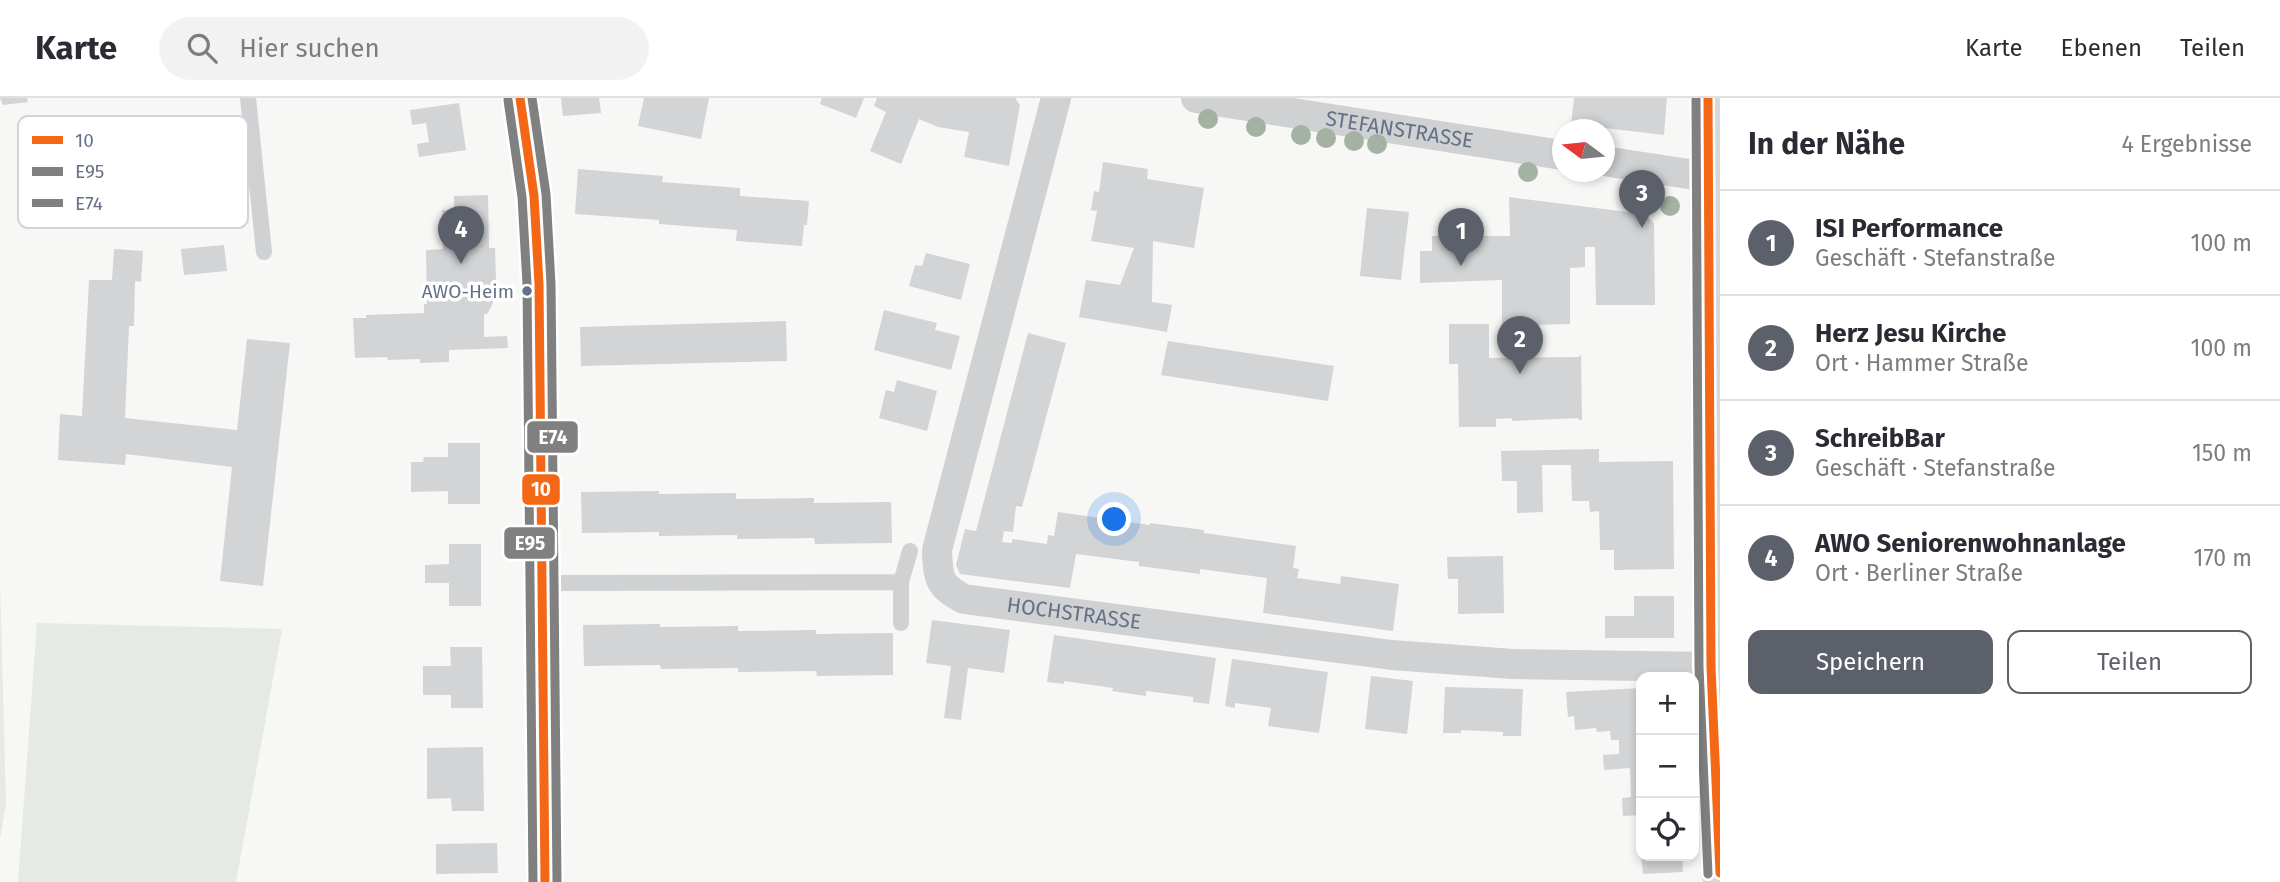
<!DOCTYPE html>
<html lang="de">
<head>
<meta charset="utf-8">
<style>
	:root { --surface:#fff; --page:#f2f2f3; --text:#2b2b33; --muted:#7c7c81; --line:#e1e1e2; --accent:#5c606a }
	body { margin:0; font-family:"Fira Sans",sans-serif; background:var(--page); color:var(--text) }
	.controls { position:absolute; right:21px; bottom:21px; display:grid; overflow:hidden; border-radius:14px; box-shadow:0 4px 10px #0003 }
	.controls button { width:63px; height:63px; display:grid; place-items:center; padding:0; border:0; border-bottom:2px solid var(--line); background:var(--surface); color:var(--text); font:35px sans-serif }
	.compass { position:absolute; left:1552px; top:21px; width:63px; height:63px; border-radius:50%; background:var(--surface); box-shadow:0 4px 10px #0003; rotate:285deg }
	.you { position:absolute; left:1115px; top:422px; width:24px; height:24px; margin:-18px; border:5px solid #fff; border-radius:50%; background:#1a73e8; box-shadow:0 0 0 10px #1a73e833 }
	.badge { display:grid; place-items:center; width:46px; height:46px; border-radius:50%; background:var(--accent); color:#fff; font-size:23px; font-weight:700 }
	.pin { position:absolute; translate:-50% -58px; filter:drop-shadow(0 2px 4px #0008) }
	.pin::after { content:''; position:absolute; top:37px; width:24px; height:21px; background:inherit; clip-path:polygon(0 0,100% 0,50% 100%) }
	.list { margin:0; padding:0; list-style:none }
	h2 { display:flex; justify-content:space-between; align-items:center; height:91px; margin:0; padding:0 28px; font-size:30px }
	h2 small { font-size:23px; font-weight:400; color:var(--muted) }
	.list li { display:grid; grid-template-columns:46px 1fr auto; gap:21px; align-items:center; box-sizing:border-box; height:105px; padding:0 28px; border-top:2px solid var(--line) }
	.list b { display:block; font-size:26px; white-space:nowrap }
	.list p { margin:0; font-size:23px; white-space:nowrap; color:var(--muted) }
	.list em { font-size:23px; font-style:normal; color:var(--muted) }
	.actions { display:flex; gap:14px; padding:21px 28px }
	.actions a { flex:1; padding:16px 0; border:2px solid var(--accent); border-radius:14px; text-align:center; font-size:24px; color:var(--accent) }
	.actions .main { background:var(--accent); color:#fff }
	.icon { flex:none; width:38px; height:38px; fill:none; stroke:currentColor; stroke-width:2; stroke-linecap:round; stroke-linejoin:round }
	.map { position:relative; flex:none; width:1720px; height:784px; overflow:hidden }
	header { display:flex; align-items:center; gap:42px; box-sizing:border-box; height:98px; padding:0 35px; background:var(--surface); border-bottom:2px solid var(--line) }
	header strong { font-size:33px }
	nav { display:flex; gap:38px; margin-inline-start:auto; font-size:24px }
	.search { width:490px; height:63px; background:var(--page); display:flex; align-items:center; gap:18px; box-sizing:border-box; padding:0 24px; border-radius:38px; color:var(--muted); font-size:26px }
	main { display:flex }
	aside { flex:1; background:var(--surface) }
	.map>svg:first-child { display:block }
	.green { fill:#e5eae4 }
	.building { fill:#d3d4d6 }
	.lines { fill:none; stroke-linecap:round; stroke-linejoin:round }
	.service { stroke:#d0d1d2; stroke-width:16 }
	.minor { stroke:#d0d1d2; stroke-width:30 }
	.secondary { stroke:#d6d8da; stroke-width:38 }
	.bus-1-casing { stroke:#fff; stroke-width:14 }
	.bus-2-casing { stroke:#fff; stroke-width:14 }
	.bus-3-casing { stroke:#fff; stroke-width:14 }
	.bus-1 { stroke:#f36717; stroke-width:9 }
	.bus-2 { stroke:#808080; stroke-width:9 }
	.bus-3 { stroke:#808080; stroke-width:9 }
	.tree { fill:#a4b2a4 }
	.bus-dot { fill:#657188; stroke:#fff; stroke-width:2.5 }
	.labels { text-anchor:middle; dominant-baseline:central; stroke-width:7; stroke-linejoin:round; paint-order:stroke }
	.bus-label { font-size:19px; fill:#657188; stroke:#fff; text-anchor:end }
	.street-label { font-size:21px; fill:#657188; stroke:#fff }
	.key { fill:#fff; stroke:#d1d4db; stroke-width:2 }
	.key-label { font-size:19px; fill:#657188 }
	.line-badge { stroke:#fff; stroke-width:2.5 }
	.badge-label { font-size:19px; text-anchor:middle; font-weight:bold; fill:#fff }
</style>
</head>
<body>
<header>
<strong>Karte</strong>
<div class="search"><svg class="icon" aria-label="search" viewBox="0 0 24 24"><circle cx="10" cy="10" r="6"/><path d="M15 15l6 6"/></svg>Hier suchen</div>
<nav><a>Karte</a><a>Ebenen</a><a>Teilen</a></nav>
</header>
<main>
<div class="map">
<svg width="1720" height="784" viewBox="0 0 1720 784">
	<rect width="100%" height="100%" fill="#f7f7f6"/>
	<path class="green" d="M0,483L6,706L0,741Z
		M37,525L282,531L236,784H18Z"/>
	<path class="building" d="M0,0H27L28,4L3,7Z
		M561,0H599L601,15L563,18Z
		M644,0H709L701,41L638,28Z
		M822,0H864L856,20L820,6Z
		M877,0H1015L1020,7L1009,68L964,59L969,34L938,29L919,21L901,66L870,53L886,14L874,8Z
		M1574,0H1667L1664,37L1571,26Z
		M459,5L466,52L419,59L417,46L429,44L426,25L412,27L410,12Z
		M1103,64L1148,71L1147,81L1204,90L1194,150L1153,143L1152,204L1172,207L1167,234L1079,219L1086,182L1120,187L1134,150L1091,143L1097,113L1091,112L1094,93L1099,94Z
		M578,71L663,78L662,84L740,90V98L809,103L807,127H804L802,148L736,143L737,132L659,126V122L575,116Z
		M488,97L489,150H495L496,181L492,186L493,205L487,216H484V239L507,238L508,250L449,252V264L420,265V261L388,262L387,259L355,260L353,220H366V217L424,215V206H427L426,152L443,151L442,112H454V98Z
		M1509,99L1644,116L1654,125L1655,207H1596L1595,149H1585V169L1570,170V226L1502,228V182L1420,185V153H1432V138H1510Z
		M1367,110L1409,114L1401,182L1360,178Z
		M224,147L227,173L184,177L181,151Z
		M114,151L143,153L141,184L135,183L134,228H129L125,320L237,332L247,241L290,245L263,488L220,483L232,369L126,356L125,367L58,362L60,316L82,318L89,182H112Z
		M926,155L970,166L961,202L909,188L915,167L922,168Z
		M884,212L937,225L935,232L960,238L951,272L874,252Z
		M786,223L787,263L581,268L580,229Z
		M1449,226H1489V260L1578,259L1581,257L1582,322H1579L1578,320L1512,323V320L1496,321V329H1459L1458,266H1449Z
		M1028,235L1066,245L1022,409L1016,408L1013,434L1004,433L1002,444L1012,445V441L1047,446L1048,437L1054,438L1058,414L1150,427V425L1204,432V435L1296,448L1293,470L1299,471L1297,480L1340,486L1341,478L1399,486L1393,533L1263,515L1267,480L1200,471V476L1139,468V464L1076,456L1070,490L960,476L956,467L965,431L976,433Z
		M1168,243L1334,268L1328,303L1161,277Z
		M897,282L937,293L927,333L879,320L886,292L894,294Z
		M448,345H480V406H448V393L411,394V364H423L424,359H448Z
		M1599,351V364L1673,363L1674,471L1614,472V452H1600L1599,413L1590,414L1589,403H1572L1571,367H1542L1543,414L1517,415V383H1502L1501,353Z
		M659,393V396L736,395V401L814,400V405L891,404L892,445L815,446L814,440L737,441V437L659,438V434L582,435L581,394Z
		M449,446H481V508H449V485H425V467L449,466Z
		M1503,458L1504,515L1458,516V481H1448L1447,459Z
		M1634,498H1674V540H1605V518H1634Z
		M932,522L1010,532L1004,575L968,570L961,622L944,620L951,568L926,565Z
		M660,526V529L738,528V533L816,532V536L893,535V577L817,578L816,573L738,574V570L661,571L660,567L584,568L583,527Z
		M1054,537L1216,560L1209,606L1193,604V599L1170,596L1146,593V598L1112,593L1113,590L1064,583V586L1047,584Z
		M450,549H482L483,610H451V597H423V568H451Z
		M1232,561L1328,574L1319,635L1268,628L1271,610L1235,605V610L1225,608Z
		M1371,578L1413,583L1407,636L1365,631Z
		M1445,589L1523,591L1521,638H1503V634L1461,632V635H1443Z
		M1641,590V717L1623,718L1622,700L1631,699L1630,670L1604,672L1603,657L1619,656V642H1611L1610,633L1597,634L1596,630L1575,632L1574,618L1568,619L1566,594Z
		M483,649L484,713H452L451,700L427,701V650Z
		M497,745L498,775L436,776V746Z
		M1641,758H1682L1683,774L1643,776Z"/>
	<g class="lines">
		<path class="service" d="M248,0L264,154
			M541,485L901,484
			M901,525V484L910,453"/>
		<g class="minor">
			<path d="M520,0L534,98L539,186L545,784"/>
			<path id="s1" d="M1056,0L937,452C938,481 939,488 964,501L1392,557L1513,566L1711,569"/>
			<path id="s2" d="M1196,0L1562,57"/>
			<path d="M1604,63L1720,81"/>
		</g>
		<path class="secondary" d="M1708,0L1711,569L1720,775"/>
		<defs>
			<path id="bus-1" d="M520,0L534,98L539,186L545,784
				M1708,0L1711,569L1720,775"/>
			<path id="bus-2" d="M1696,0L1699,569L1708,776
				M508,2L522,99L527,186L533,784"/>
			<path id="bus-3" d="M532,0L546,96L551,186L557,784"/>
		</defs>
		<use href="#bus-1" class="bus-1-casing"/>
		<use href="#bus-2" class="bus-2-casing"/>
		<use href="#bus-3" class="bus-3-casing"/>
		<use href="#bus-1" class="bus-1"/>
		<use href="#bus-2" class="bus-2"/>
		<use href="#bus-3" class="bus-3"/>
	</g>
	<g class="tree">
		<circle cx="1208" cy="21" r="10"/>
		<circle cx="1256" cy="29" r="10"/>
		<circle cx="1301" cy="37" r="10"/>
		<circle cx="1326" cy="40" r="10"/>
		<circle cx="1354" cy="43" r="10"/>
		<circle cx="1377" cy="46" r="10"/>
		<circle cx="1528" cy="74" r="10"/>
		<circle cx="1670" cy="108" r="10"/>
	</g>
	<circle class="bus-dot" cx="527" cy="193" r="6"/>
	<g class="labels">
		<g class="bus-label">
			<text x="514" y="193">AWO-Heim</text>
		</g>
		<g class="street-label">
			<text stroke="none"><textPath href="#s2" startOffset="206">STEFANSTRASSE</textPath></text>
			<text stroke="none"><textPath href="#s1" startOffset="639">HOCHSTRASSE</textPath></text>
		</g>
	</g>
	<rect x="18" y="18" width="230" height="112" rx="10" class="key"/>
	<rect x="32" y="38" width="31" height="8" fill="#f36717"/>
	<rect x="32" y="69" width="31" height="9" fill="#808080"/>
	<rect x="32" y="101" width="31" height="8" fill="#808080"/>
	<g class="key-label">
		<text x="75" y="49">10</text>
		<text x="75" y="80">E95</text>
		<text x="75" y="112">E74</text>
	</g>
	<g class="line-badge">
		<rect x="526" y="322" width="53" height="34" rx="7" fill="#808080"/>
		<rect x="521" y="375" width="40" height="33" rx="7" fill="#f36717"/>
		<rect x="503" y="428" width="53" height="34" rx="7" fill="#808080"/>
	</g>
	<g class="badge-label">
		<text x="553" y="346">E74</text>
		<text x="541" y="398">10</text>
		<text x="530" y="452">E95</text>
	</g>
</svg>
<div class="controls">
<button>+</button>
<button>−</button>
<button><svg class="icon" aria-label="locate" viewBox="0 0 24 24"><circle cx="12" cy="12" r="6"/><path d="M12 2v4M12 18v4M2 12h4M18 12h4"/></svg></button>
</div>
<svg class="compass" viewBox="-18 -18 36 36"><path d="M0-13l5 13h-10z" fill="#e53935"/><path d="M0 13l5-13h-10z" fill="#7c7c81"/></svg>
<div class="you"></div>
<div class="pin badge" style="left:1461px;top:168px">1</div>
<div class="pin badge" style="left:1520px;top:276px">2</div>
<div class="pin badge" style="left:1642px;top:130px">3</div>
<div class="pin badge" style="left:461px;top:166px">4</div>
</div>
<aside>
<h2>In der Nähe<small>4 Ergebnisse</small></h2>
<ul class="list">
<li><span class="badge">1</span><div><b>ISI Performance</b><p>Geschäft · Stefanstraße</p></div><em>100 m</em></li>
<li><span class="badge">2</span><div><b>Herz Jesu Kirche</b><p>Ort · Hammer Straße</p></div><em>100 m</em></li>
<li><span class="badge">3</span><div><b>SchreibBar</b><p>Geschäft · Stefanstraße</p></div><em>150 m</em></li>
<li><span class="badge">4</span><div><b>AWO Seniorenwohnanlage</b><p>Ort · Berliner Straße</p></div><em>170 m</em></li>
</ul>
<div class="actions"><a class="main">Speichern</a><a>Teilen</a></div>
</aside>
</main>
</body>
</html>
